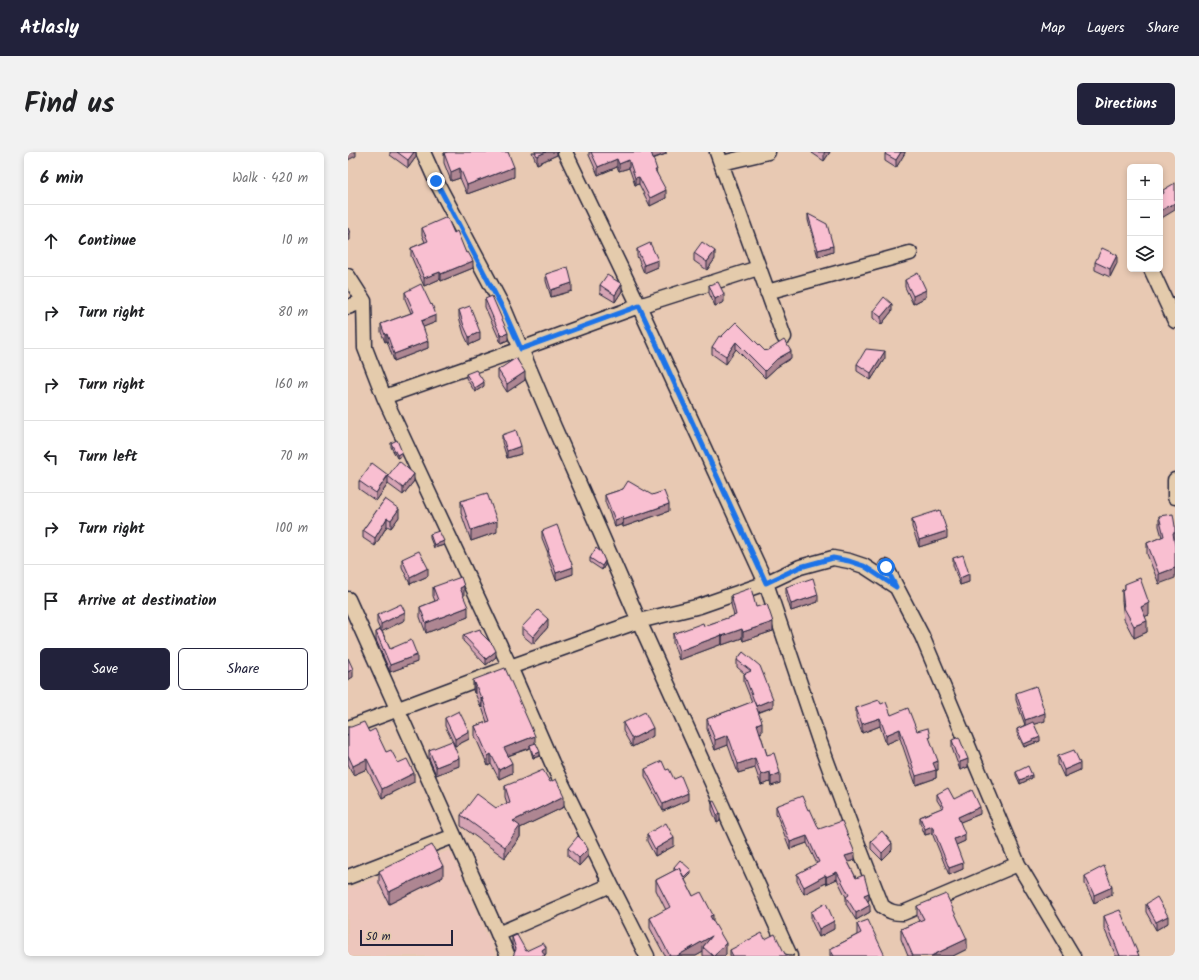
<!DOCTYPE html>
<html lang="en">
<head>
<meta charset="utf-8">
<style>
	:root { --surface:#fff; --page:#f2f2f2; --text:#202124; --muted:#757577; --line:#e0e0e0; --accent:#22223b }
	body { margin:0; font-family:Kalam,sans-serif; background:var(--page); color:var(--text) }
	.controls { position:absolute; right:12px; top:12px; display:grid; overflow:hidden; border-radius:6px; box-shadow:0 2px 6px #0003 }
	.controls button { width:36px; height:36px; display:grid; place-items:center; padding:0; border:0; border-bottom:1px solid var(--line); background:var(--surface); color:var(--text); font:20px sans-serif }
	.scale { position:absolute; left:12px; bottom:10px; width:93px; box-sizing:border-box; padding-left:4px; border:2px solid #22223b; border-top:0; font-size:11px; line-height:14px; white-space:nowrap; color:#22223b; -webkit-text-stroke:3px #e4cbac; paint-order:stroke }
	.stop { position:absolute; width:12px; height:12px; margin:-9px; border:3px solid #1a73e8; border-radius:50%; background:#fff }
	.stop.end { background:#1a73e8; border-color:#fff; box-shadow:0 1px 4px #0008 }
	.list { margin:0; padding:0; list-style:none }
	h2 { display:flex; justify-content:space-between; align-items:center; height:52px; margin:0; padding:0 16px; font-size:17px }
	h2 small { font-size:13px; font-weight:400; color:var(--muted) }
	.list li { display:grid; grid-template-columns:26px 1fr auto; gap:12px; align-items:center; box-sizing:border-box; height:72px; padding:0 16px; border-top:1px solid var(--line) }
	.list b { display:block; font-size:15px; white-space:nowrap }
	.list em { font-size:13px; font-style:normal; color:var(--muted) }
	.actions { display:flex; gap:8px; padding:12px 16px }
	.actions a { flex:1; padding:9px 0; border:1px solid var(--accent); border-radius:6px; text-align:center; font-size:14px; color:var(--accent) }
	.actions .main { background:var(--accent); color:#fff }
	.icon { flex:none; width:22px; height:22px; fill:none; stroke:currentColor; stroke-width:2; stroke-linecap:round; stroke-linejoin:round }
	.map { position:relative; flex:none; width:827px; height:804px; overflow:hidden; border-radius:6px }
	header { display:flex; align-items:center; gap:24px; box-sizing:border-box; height:56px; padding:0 20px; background:var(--accent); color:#fff }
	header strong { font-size:19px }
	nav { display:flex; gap:22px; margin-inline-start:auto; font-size:14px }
	.intro { display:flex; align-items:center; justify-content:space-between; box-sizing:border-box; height:96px; padding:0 24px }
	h1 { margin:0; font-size:28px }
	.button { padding:10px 18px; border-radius:6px; background:var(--accent); color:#fff; font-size:14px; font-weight:700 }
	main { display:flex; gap:24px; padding:0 24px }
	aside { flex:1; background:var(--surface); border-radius:6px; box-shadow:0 2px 6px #0003 }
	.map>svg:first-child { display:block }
	.built { fill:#edc6bc }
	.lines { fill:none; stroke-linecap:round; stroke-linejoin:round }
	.minor-casing { stroke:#22223b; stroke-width:17 }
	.minor { stroke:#e4cbac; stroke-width:14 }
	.wall { fill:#d6a4b4; stroke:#22223b }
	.shaded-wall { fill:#ae8692; stroke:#22223b }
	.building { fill:#f9bfd1; stroke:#22223b }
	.route { stroke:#1a73e8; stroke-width:5 }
</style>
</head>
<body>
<header>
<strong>Atlasly</strong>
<nav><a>Map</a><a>Layers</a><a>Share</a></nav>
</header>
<div class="intro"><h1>Find us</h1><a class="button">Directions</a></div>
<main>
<aside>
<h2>6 min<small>Walk · 420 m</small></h2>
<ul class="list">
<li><svg class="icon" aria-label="ahead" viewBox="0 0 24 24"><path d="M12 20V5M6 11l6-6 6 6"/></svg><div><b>Continue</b></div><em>10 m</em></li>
<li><svg class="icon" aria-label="right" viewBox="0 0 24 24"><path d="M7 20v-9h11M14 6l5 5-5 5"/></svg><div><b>Turn right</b></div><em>80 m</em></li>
<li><svg class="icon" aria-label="right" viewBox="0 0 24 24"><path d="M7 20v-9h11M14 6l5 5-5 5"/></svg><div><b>Turn right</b></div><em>160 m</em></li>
<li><svg class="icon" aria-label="left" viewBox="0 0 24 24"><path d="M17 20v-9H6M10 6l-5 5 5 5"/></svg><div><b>Turn left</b></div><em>70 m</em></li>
<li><svg class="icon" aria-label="right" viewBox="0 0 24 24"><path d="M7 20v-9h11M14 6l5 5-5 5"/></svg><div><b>Turn right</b></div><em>100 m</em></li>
<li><svg class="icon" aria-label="arrive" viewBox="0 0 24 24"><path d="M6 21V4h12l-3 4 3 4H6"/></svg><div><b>Arrive at destination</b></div></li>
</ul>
<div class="actions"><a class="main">Save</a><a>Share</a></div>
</aside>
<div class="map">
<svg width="827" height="804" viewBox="0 0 827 804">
	<rect width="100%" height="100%" fill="#e8c9b3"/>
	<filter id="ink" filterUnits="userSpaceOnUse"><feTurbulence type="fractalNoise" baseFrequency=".025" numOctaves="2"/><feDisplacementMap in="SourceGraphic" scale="8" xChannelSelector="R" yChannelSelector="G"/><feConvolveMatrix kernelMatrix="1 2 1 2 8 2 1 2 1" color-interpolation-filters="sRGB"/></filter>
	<g filter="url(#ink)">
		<path class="built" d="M102,698L148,804H0V737Z"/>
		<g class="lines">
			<defs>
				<path id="minor" d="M75,0L88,29L157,159L173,197L206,275L233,336L291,469L442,804
					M217,0L291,154L418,431L471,588L502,672L534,754C542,760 546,761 555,761L670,712
					M369,0L436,185
					M374,11L420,0
					M803,117L827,169
					M0,124L16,149L17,196L36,245L162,515L204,611L263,733L299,804
					M419,140L562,101
					M0,155L16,149
					M36,245L173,197L291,154L410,116
					M827,328V345
					M538,415L574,484L670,712L725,804
					M0,447L160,804
					M0,576L162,515L291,469L352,454L418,431L452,415L485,406L501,409L516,414L548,435
					M0,725L106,684
					M150,782L263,733"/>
			</defs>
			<use href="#minor" class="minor-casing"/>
			<use href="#minor" class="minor"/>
		</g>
		<path class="wall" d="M42,0H68V5L60,16L42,3Z
			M184,0H209V3L189,12Z
			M241,0H318V2L305,7L309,22L318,46L302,54L291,32L287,33L281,16L271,19L269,15L250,23L241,3Z
			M464,0H482L476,9L464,1Z
			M557,0L548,16L537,9V2Z
			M96,1L166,25L119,42L112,26L103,29L96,11Z
			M460,62L485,100L470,105L460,68Z
			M74,76L106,81L125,116L93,129L92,127L76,134L63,104V96L77,90L74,83Z
			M289,97L310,115L296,121L289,104Z
			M346,101L367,107L359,118L346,109Z
			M747,110L769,111L762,125L747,118Z
			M198,122L224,139L203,145L198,129Z
			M557,128L578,145L565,152L557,135Z
			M252,133L274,139L267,150L252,141Z
			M361,133L376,150L367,154L361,141Z
			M57,140L88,170L75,175L80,196L46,209L39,189L37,190L33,180V172L63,161L57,147Z
			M137,147L160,188L153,191L137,155Z
			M111,158L132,188L121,193L116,182L111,165Z
			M525,159H544L533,173L525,166Z
			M373,185L417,199L443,206L429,215L417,226L388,197L378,212L364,202V195Z
			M537,206L523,228L509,219V212Z
			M150,218L177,228L159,240L150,226Z
			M118,222L136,234L127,240L118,226Z
			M154,283L173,302L159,306L154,290Z
			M43,291L54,304L49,306L43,295Z
			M40,323L66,329L55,343L40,332L28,349L11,337V329Z
			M275,337L321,359L275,375V372L267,375L257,350V343Z
			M37,347L51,365L43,376L39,374L27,394L15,386V378Z
			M113,349L149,380L123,389L113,361Z
			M811,364L827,374V392L811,432L799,402V391L814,385L811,374Z
			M564,367L599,386L571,395L564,375Z
			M194,379L225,422L208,428L200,406V401L194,386Z
			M82,382L96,393L86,396L82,386Z
			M242,406L257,413L254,418L242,410Z
			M605,406L621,430L612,433L605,413Z
			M54,407L80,424L62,432L54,415Z
			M777,432L801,463L797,464L799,480L786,486L776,467L774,449V438L777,437Z
			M85,435L116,444H115L120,465L78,481L72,465V455L87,449L85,444Z
			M438,435L470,450L443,459L438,443Z
			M383,443L408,455L425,479L395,489L394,486L374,493V492L331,508L325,491V482L356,474L386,464L383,452Z
			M29,463L57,468L34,479L42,497L69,510L42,520L28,488V480L32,478L29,471Z
			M174,475H200L185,492L174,483Z
			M133,481L148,505L138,513L115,489V483Z
			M395,500L425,555L410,561L414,580L412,581L419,603L432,631L423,634L422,630L413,633L407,616L390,621L380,593L367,598L359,577V567L404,550L396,530V522H397L389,515V508Z
			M125,528L187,591L192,604L185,606L182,596L160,604L164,621L151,627L143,612L140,614L127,584V574L139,570L134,555L133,556L127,541H126L125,538Z
			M668,541L697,569L686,572L692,589L676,595L669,581V577L677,573L668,548Z
			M533,552L543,563L569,579L582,588L590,618H588V626L568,633L552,586L538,592L532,574L514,581L508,565V556Z
			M97,566L121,587L107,594L97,574Z
			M275,571L305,584L284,595L275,579Z
			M0,575L21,580L38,600L50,611L66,630L34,646L19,617L5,623L0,612Z
			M604,588L620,615L612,618L604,596Z
			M81,598L111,614L88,623L81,606Z
			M710,604L732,618L716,625L710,612Z
			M297,617L326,627L340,648L315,659L297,624Z
			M668,620L684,626L672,632L668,623Z
			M202,630L216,655L172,676V685L157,706L113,674V663L148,656L159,651L157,645V634Z
			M589,642L606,647L632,662L612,670L617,689L608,693L615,717L601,723L584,681L577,683L572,671V665L594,656L589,648Z
			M364,650L372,669L369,671L364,658Z
			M428,654L460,658L471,677L507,708L500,710L508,726L521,748L520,749L522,760L508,768L498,752V745L489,727L478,732V731L456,742L449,729V722L469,712L459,691L442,697L428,661Z
			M299,682L326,694L307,704L299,689Z
			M523,689L544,698L534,708L523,697Z
			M220,696L240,704L231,714L220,704Z
			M326,715L343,722L337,728L345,744L365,769L378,802L376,804H355V800L348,804H317L302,776V766L318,758L308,738V728L326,719Z
			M31,719L95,725L41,752L31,731Z
			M737,724L764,742L746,751L737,732Z
			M798,752L820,771L808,778L798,760Z
			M569,754L619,797L605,804H560L553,787V777L571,769L569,765Z
			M463,760L486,777L471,785L463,768Z
			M756,764L791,804H768L756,776Z
			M509,772L537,804H482V797L509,783Z
			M164,785L178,799L198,802L197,803L167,800L164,792Z
			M417,787L437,802L441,803L446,804H382V798Z"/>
		<path class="shaded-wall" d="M0,0H8V4L0,8Z
			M66,0H68V5L60,16V8Z
			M198,0H209V3L189,12V4Z
			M303,0H318V2L303,7Z
			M477,0H482L476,9V1Z
			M553,0H557V1L548,16V8Z
			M269,7V15L250,23V15Z
			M281,8V16L271,19V12Z
			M166,15V25L119,42V33Z
			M112,16V26L103,29V20Z
			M291,25V32L287,33V26Z
			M318,38V46L302,54V46Z
			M827,51V58L812,67V59Z
			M2,81V88L0,89V82Z
			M485,94V100L470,105V98Z
			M367,99V107L359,118V110Z
			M769,103V111L762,125V117Z
			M310,108V115L296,121V113Z
			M125,109V116L93,129V122Z
			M92,120V127L76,134V126Z
			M224,131V139L203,145V138Z
			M274,132V139L267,150V143Z
			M578,138V145L565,152V144Z
			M376,142V150L367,154V147Z
			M544,152V159L533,173V165Z
			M88,163V170L73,176V169Z
			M132,180V188L121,193V185Z
			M160,181V188L153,191V184Z
			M39,182V189L37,190V183Z
			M80,189V196L46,209V202Z
			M388,190V197L378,212V204Z
			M443,199V206L429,215L417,226V219L429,207Z
			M537,199V206L523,228V221Z
			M177,220V228L159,240V232Z
			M136,230V234L127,240V236Z
			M173,294V302L159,306V299Z
			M54,300V304L49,306V303Z
			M66,322V329L55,343V336Z
			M40,324V332L28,349V341Z
			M321,352V359L275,375V368Z
			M51,357V365L43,376V368Z
			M275,365V372L267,375V368Z
			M39,366V374L27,394V386Z
			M149,369V380L123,389V378Z
			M599,379V386L571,395V388Z
			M96,389V393L86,396V393Z
			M257,409V413L254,418V414Z
			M225,415V422L208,428V421Z
			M80,416V424L62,432V425Z
			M827,416V426L811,432V422Z
			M621,422V430L612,433V426Z
			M116,434V444L112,445V436Z
			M470,443V450L443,459V452Z
			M801,451V463L793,466V455Z
			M120,455V465L78,481V471Z
			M57,460V468L33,480V472Z
			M200,467V475L185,492V485Z
			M799,469V480L786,486V474Z
			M425,470V479L395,489V480Z
			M394,477V486L374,493V484Z
			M374,483V492L331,508V499Z
			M148,499V505L138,513V507Z
			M69,503V510L42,520V513Z
			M5,517V525L0,528V520Z
			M127,531V541H126V532Z
			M134,545V555L133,556V546Z
			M425,547V555L408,561V554Z
			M697,561V569L677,575V568Z
			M532,566V574L514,581V572Z
			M414,570V580L409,582V572Z
			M305,576V584L284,595V587Z
			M552,577V586L538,592V583Z
			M121,579V587L107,594V587Z
			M380,583V593L367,598V588Z
			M187,584V594L182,593V596L156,605V596Z
			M692,585V589L676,595V592Z
			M192,600V604L185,606V603Z
			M143,602V612L140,614V604Z
			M111,606V614L88,623V615Z
			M407,606V616L390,621V612Z
			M19,607V617L5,623V614Z
			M620,607V615L612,618V610Z
			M590,609V618H588V626L568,633V624L585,611Z
			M164,611V621L151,627V618Z
			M732,611V618L716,625V618Z
			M422,620V630L413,633V623Z
			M66,621V630L34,646V637Z
			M432,621V631L423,634V625Z
			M684,623V626L672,632V628Z
			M340,641V648L315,659V652Z
			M216,644V655L172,676V685L157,706V695L165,669Z
			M632,655V662L610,671V665Z
			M372,661V669L369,671V663Z
			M584,674V681L577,683V677Z
			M617,682V689L606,694V687Z
			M459,684V691L442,697V690Z
			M326,686V694L307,704V697Z
			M544,691V698L534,708V701Z
			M240,697V704L231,714V706Z
			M507,701V708L497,711V704Z
			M615,711V717L601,723V716Z
			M95,714V725L41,752V740Z
			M343,718V722L336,729V725Z
			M489,720V727L478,732V725Z
			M478,723V731L456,742V735Z
			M764,735V742L746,751V743Z
			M521,741V748L516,750V743Z
			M522,753V760L508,768V761Z
			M365,763V773L362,764Z
			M820,764V771L808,778V770Z
			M486,769V777L471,785V777Z
			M364,784L355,795V800L348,804H329Z
			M619,787V797L605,804H583Z
			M378,791V802L376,804H366Z
			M198,795V802L195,804L194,798Z"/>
		<path class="building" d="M49,0H66L60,8Z
			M100,0H160L166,15L119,33L112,16L103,20L96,1Z
			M187,0H198L189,4Z
			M243,0H303L309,18H307L318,38L302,46L291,25L287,26L281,8L271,12L269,7L250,15Z
			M538,0H553L548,8L537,2Z
			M827,31V51L812,59V43L816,41L815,38Z
			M460,62L479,72L485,94L470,98Z
			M99,65L106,81L109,79L118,101L120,100L125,109L93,122L92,120L76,126L63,96L80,89L74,76Z
			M0,76L2,81L0,82Z
			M354,90L367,99L359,110L346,101Z
			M302,91L310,108L296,113L289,97Z
			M754,96L769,103L762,117L747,110Z
			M220,115L224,131L203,138L198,122Z
			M570,121L578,138L565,144L557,128Z
			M259,123L274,132L267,143L252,133Z
			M370,130L376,142L367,147L361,133Z
			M73,132L83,153L84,152L88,163L73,169L80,189L46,202L39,182L37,183L33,172L66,160L57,140Z
			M144,144L160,181L153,184L137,147Z
			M536,145L544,152L533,165L525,159Z
			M122,154L132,180L121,185L116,174L111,158Z
			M388,170L417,199L418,198L419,199L436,188L443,199L429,207L417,219L388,190L378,204L364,195L371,184L373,185Z
			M518,197L537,199L523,221L509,212Z
			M168,206L177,220L159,232L150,218Z
			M128,218L136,230L127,236L118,222Z
			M168,278L173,294L159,299L154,283Z
			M49,288L54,300L49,303L43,291Z
			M51,309L66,322L55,336L40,324Z
			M24,311L40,323L28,341L11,329Z
			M280,329L304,343L316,339L321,352L275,368V365L267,368L257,343L275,337Z
			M139,341L149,369L123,378L113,349Z
			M37,347L51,357L43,368L39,366L27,386L15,378Z
			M592,358L599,379L571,388L564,367Z
			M825,362L827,374V381H825L827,394V416L811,422L799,391L816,384L811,364Z
			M209,373L225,415L208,421L200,398H201L194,379Z
			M91,379L96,389L86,393L82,382Z
			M248,396L253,400L257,409L254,414L242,406Z
			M71,399L80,416L62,425L54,407Z
			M615,403L621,422L612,426L605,406Z
			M113,425L116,434L112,436L120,455L78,471L72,455L90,448L85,435Z
			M465,426L470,443L443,452L438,435Z
			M792,426L801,451L793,455L799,469L786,474L776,456L774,438L777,437V432Z
			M403,436L408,455L419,452L425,470L395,480L394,477L374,484V483L331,499L325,482L355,471L356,474L388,463L383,443Z
			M53,452L57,460L33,472L29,463Z
			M190,458L200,467L185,485L174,475Z
			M132,477L133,481L145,493L148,499L138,507L115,483Z
			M33,478L42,497L63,488L69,503L42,513L28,480Z
			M395,500L412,514L425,547L408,554L396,522L403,519L389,508Z
			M0,506L5,517L0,520Z
			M157,516L187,584L156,596L164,611L151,618L143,602L140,604L127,574L142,569L134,545L133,546L127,531L126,532L125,528Z
			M688,534L697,561L677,568L668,541Z
			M531,548L533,552L538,550L543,563L560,556L569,579L580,576L582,585H581L590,609L585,611L588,618L568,624L552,577L538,583L532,566L514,572L508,556Z
			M406,549L414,570L409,572L419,603L426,601L432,621L423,625L422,620L413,623L407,606L390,612L380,583L367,588L359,567Z
			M111,559L121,579L107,587L97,566Z
			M297,560L305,576L284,587L275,571Z
			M16,570L21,580L27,577L38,600L43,598L50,611L59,607L66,621L34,637L19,607L5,614L0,603V575H3Z
			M685,570L692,585L676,592L669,577Z
			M611,585L620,607L612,610L604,588Z
			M104,589L111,606L88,615L81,598Z
			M188,591L192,600L185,603L182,593Z
			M726,598L732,611L716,618L710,604Z
			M314,609L318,618L321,617L326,627L333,624L340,641L315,652L297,617Z
			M680,614L684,623L672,628L668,620Z
			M195,618L202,630L208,627L216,644L165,669L172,674L157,695L113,663L129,642L148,656L162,650L157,634L172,628Z
			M600,636L606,647L624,638L632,655L610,665L617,682L606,687L615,711L601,716L584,674L577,677L572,665L596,655L589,642Z
			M454,644L460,658L462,657L471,677L494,669L507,701L497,704L508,726L516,723L521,741L516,743L522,753L508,761L498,745L501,743L489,720L478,725V723L456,735L449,722L471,710L459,684L442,690L428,654Z
			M366,649L372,661L369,663L364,650Z
			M318,671L326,686L307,697L299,682Z
			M534,679L544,691L534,701L523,689Z
			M230,684L236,690L240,697L231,706L220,696Z
			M84,693L95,714L41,740L31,719Z
			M332,708L343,718L336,725L331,716L328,717L326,715Z
			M756,714L764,735L746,743L737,724Z
			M331,716L345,744L353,740L365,763L362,764L378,791L366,804H365L355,795L364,784L329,804H322L302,766L322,755L308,728Z
			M598,742L619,787L583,804H565L553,777L576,767L569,754Z
			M809,745L820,764L808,770L798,752Z
			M478,751L486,769L471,777L463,760Z
			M772,758L791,804H772L756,764Z
			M520,768L537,804H486L482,797L513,781L509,772Z
			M414,781L417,787L427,782L437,802L441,803H446L444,804H385L382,798Z
			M169,783L178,799L195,791L198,795L194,798L197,804H165L168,797L164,785Z"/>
	</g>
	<g class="lines" filter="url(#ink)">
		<path class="route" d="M88,29L156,159L173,197L291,154L418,431L452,415L485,406L501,409L516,414L548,435L538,415"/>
	</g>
</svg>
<div class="controls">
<button>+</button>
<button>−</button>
<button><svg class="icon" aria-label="layers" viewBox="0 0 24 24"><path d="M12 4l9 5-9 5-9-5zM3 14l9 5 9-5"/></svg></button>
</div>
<div class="scale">50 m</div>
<div class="stop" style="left:538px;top:415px"></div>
<div class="stop end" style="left:88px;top:29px"></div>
</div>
</main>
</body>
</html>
